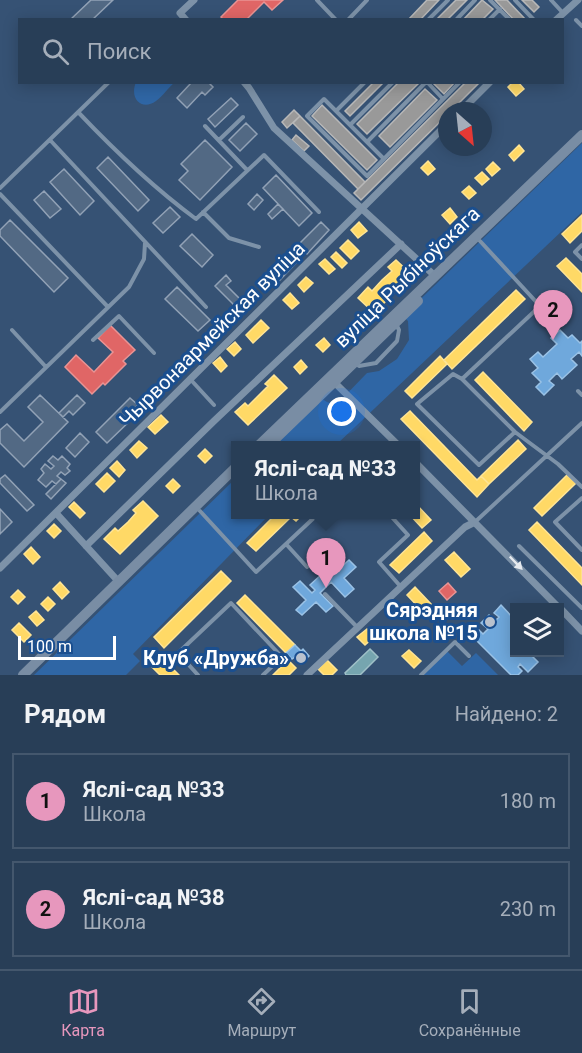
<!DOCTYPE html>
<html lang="ru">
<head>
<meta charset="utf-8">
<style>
	:root { --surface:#283e57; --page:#344961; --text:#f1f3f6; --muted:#a5aeba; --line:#44576d; --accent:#e797bd }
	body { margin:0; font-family:Roboto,sans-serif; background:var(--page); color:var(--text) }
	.controls { position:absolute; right:18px; bottom:18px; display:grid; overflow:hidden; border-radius:0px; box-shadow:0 3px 15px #0003 }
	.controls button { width:54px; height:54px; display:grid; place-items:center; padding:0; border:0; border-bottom:2px solid var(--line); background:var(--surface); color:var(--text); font:30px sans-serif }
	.compass { position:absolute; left:438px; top:102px; width:54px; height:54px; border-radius:50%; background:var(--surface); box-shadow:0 3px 15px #0003; rotate:153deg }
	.scale { position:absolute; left:18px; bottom:15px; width:98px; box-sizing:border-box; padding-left:6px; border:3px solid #fff; border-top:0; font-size:16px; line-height:21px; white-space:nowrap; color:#fff; -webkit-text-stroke:4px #1b4f8f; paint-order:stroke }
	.you { position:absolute; left:342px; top:412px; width:21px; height:21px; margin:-15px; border:4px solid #fff; border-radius:50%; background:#1a73e8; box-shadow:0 0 0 9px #1a73e833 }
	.badge { display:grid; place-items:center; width:39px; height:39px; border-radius:50%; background:var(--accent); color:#111; font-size:20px; font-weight:700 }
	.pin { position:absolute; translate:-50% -50px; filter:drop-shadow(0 2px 3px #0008) }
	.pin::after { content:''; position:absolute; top:32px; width:21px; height:18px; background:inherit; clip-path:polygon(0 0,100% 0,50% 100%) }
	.popup { position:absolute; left:231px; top:441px; width:189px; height:78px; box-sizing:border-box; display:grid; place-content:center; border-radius:0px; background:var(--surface); filter:drop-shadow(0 2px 4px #0005); font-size:20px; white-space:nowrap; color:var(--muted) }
	.popup b { font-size:22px; color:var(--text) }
	.popup::after { content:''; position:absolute; left:50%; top:100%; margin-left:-12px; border:12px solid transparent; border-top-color:var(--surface) }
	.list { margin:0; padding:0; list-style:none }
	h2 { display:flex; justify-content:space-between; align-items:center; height:78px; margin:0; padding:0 24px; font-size:26px }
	h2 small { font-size:20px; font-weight:400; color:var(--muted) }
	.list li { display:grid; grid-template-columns:39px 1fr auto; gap:18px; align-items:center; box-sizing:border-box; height:96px; margin:0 12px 12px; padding:0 12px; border:2px solid var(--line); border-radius:0px }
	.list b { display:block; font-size:22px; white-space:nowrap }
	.list p { margin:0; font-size:20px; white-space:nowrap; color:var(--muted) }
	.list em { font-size:20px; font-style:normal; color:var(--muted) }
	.icon { flex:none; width:33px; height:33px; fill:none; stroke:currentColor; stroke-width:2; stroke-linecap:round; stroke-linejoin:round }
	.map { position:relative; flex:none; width:582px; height:675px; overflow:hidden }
	.search { position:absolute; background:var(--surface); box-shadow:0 3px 15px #0003; left:18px; right:18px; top:18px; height:66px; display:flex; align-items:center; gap:15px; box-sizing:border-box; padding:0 21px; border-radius:0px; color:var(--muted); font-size:22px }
	.sheet { height:294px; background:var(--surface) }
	nav { display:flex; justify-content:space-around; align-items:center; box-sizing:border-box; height:84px; border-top:2px solid var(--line); background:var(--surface); font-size:16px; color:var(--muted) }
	nav a { display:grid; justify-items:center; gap:3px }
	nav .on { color:var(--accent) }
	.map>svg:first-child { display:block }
	.green { fill:#2f66a5 }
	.homes { fill:#ffd966; stroke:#ffe494; stroke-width:1.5 }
	.shops { fill:#e06666; stroke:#e99494; stroke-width:1.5 }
	.schools { fill:#6fa8dc; stroke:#9ac2e6; stroke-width:1.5 }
	.public { fill:#76a5af; stroke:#9fc0c7; stroke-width:1.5 }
	.industry { fill:#999; stroke:#b8b8b8; stroke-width:1.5 }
	.building { fill:#526984; stroke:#92a2b6; stroke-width:1.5 }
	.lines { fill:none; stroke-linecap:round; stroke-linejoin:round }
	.lane { stroke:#7d92a8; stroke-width:4 }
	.street { stroke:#7d92a8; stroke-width:7 }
	.secondary { stroke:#798da4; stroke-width:10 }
	.oneway { fill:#e5e9ee }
	.poi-dot { fill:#b9c2ce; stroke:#1b4f8f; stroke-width:2 }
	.labels { text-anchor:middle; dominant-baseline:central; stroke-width:6; stroke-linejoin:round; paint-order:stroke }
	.street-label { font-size:20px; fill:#fff; stroke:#1b4f8f }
	.poi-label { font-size:20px; font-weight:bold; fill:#fff; stroke:#1b4f8f; text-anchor:end }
</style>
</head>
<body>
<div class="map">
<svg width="582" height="675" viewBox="0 0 582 675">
	<rect width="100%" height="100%" fill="#365274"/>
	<path class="green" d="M136,82H174V83C168,88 163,96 156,101C142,111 129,99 136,82Z
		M582,143V212L356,426L336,445L269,446L319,397L327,402L336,405L367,373L379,371L397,359L409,340L408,321L403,316Z
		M236,478V514L269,515L133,654L140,661L126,675H34Z
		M447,651L462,666L476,653L498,675H423Z"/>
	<path class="homes" d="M513,82H518L524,89L516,96L508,87Z
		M519,145L524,151L514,161L509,155Z
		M428,161L435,169L428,175L421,168Z
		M493,162L500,169L492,176L486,169Z
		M482,172L489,179L482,185L475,178Z
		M469,186L476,193L469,199L462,192Z
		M450,208L457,217L450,224L442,215Z
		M582,215V231L570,243L562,234Z
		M359,222L367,231L358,238L351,230Z
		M348,240L359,251L351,259L340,248Z
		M336,252L347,263L342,268L331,257Z
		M566,258L582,274V292L557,266Z
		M325,259L335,269L329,274L319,264Z
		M396,260L412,275L374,313L358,298L368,287L372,291L382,280L392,271L388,267Z
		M306,277L313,283L304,292L298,285Z
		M516,290L525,299L452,369L444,360Z
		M290,293L299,303L292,309L283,300Z
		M261,320L269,328L253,343L246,335Z
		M324,338L330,345L323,352L316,345Z
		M235,342L241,349L234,356L227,349Z
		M440,356L447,364L412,398L405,391Z
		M220,357L227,366L221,372L213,363Z
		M301,360L307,367L300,374L294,367Z
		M483,372L532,422L524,431L475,380Z
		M274,375L287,388L248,425L235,412L245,403L248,406L268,386L265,384Z
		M410,411L477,480L481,476L489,484L477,497L401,419Z
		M161,415L168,422L155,434L148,427Z
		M518,440L526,449L489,484L481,476Z
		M139,441L147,448L137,458L130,450Z
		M205,449L212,456L205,463L198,456Z
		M117,461L125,470L119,477L110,468Z
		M107,473L115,481L104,492L96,484Z
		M567,475L576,483L542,516L534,508Z
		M173,479L180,486L173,493L166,486Z
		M143,501L158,516L120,554L104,539L115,528L118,531L128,522L136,513L133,510Z
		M74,502L85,513L80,518L69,507Z
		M416,504L431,520L422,528L409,514H416Z
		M276,514H303L296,521L291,517L256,551L247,543Z
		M537,522L582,568V585L529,530Z
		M54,524L61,531L54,538L47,531Z
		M424,532L432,541L399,573L390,565Z
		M31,547L40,557L33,564L24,554Z
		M454,552L470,569L461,577L445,560Z
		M221,571L231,581L164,648L154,637Z
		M60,582L69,592L62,599L53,589Z
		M415,587L431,604L423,612L407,595Z
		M18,590L25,597L18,604L11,597Z
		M245,595L295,645L286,653L237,603Z
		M48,597L55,604L48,611L41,604Z
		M36,611L44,620L37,626L29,617Z
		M19,623L31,635L24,642L12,630Z
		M367,629L374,637L365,645L357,637Z
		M409,650L421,661L414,668L402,656Z
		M163,657L172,668L179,675H160L152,667Z
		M288,660L296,668L289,675H273Z
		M327,660L337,670L332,675H324L318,669Z"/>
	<path class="shops" d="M238,0H283L272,10L264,2L246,20H224L221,17Z
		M110,325L135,350L123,361L126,364L105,385L103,383L92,394L65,367L76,355L94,372L113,352L98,338Z
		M448,583L456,592L447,600L439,591Z"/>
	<path class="schools" d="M560,330L568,338L572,335L580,343L582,341V356L579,352L571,359L577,365L562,379L557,373L549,381L554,385L544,395L536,387L541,382L532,373L538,368L530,359L538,352L543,357L557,344L551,338Z
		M560,330L568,338L572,335L580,343L582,341V356L579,352L571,359L577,365L562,379L557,373L549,381L554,385L544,395L536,387L541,382L532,373L538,368L530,359L538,352L543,357L557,344L551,338Z
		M328,556L340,568L349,560L356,567L344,578L354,589L345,597L331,582L320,593L333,606L326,612L316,602L302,615L296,610L306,600L293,587L300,581L312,593L315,590L310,585L323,573L328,578L333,573L322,562Z
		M501,605L514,619V652H532L530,654L538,662L528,672L520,664L518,667L522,671L518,675H511L472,636L478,629L483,634L488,629L481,623L489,615L495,621L499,617L494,613Z
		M295,645L301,651L303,649L309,656L301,664L295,657L292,659L286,653Z"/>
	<path class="public" d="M370,649L378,657L360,675H346L345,673Z"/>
	<path class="industry" d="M427,0H439L420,20H408Z
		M456,0H467L447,20H436Z
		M482,0L493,9L482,20H463Z
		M495,0H507L526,20H514Z
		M522,0H532L539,7L534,12Z
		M374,82H384L350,116L345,111Z
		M399,82H420L367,134L357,124Z
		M432,82H455L444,94Z
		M466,82H480L451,111H447V115L361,200L354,193Z
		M425,89L437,100L390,147L379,136Z
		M322,105L377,160L367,170L312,116Z
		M294,110L300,116L287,128L282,122Z
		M300,116L365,182L358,189L293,123Z
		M296,135L309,146L304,151L292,140Z"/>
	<path class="building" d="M91,0H113L92,20H70Z
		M192,82H208L213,87L205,95L202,92L187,108L177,98Z
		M231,98L238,105L215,127L208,119Z
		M246,123L257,134L240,151L229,140Z
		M205,140L232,167L200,200L179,180L188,171L181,164Z
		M108,157L149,200L138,211L97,168Z
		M64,169L94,201L80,215L50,182Z
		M276,175L312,213L299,226L263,188Z
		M44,191L61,209L50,218L34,200Z
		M257,194L263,200L254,210L248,204Z
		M278,204L283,209L272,219L268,214Z
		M170,207L180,217L163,233L153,223Z
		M10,220L68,278L54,292L0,236V230Z
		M321,222L329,230L307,254L298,245Z
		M192,234L213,255L202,267L180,246Z
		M291,252L299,260L279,281L270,273Z
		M226,275L231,281L226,285L243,302L237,308L215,286Z
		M177,287L210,320L198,331L165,299Z
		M40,395L68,422L24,467L0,443V430L7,424L24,441L43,422L28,407Z
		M77,395L85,403L73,415L69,411L63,417L59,413Z
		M130,398L138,405L132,411L136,415L107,443L96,432Z
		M80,433L89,442L75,457L66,448Z
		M53,456L58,460L62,456L70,464L67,468L70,471L65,475L61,472L57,476L61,479L56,484L52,481L46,487L38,480L44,473L41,469L45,464L51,469L54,466L48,461Z
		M5,475L34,505L27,511L0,483V479Z
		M61,479L66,483L51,499L46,494Z
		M0,509L12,522L0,534Z"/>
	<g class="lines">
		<path class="lane" d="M317,0L336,20
			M490,0L510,20
			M515,0L534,20
			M551,0L563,13
			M348,20L367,0
			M428,20L448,0
			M456,20L475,0
			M489,20L500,9
			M576,20L582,26
			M427,82L443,99
			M336,111L365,82
			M78,112C114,150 154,188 196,219L264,155L319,212
			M350,125L393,82
			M205,126L247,170
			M50,140L206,307
			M219,140L243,117
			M367,142L426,82
			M384,159L324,99L307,116L367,176L460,82
			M0,188L109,82
			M0,194L108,307
			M203,212L229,238L259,247
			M480,241L540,306L462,379L453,374L417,404L479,465L515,432
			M582,245L575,252L582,259
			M12,330L46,367
			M93,340L119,316L154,353
			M355,363L359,366L376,363L397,341L399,330L396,324
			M462,379L515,432L558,464L582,487
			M191,380L214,405
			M578,391L582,395
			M0,412L129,287L144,259L145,243
			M582,498L555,522L582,550
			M200,511L256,572L318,514
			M389,514L408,535L379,562L401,587
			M475,522L582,423
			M286,544L307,567
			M519,546L582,608
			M325,594L357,627
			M198,675L178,653L231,603L282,657L263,675
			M421,675L455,642L469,656"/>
		<path class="street" d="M186,20L180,13L194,0
			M556,20L578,0
			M244,82L249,88L274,128L434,275
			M461,111L490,82
			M333,381L399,446
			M416,463L559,608
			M56,513L118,581
			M86,546L214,421L401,244
			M0,568L447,124
			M560,608L582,631
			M307,675L465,527L475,522"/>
		<path class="secondary" d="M258,446L582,135
			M268,446L418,301
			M23,675L236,467"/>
	</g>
	<defs><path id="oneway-solid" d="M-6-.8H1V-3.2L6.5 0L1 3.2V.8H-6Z" transform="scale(1.5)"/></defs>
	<use class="oneway" href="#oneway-solid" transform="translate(516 563) rotate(46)"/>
	<g class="poi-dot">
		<circle cx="490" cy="622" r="6"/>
		<circle cx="301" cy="658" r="6"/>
	</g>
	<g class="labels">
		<g class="street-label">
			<text transform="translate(407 277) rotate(-44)">вуліца Рыбіноўскага</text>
			<text transform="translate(212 334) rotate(-45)">Чырвонаармейская вуліца</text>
		</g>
		<g class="poi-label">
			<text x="478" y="610">Сярэдняя<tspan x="478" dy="23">школа №15</tspan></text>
			<text x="289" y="658">Клуб «Дружба»</text>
		</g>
	</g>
</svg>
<div class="controls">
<button><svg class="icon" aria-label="layers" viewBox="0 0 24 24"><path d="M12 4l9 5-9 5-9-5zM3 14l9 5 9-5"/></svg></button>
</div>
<svg class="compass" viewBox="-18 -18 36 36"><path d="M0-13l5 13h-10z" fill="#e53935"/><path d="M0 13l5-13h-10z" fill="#a5aeba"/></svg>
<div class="scale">100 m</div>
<div class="you"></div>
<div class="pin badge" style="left:326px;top:588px">1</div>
<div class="popup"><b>Яслі-сад №33</b>Школа</div>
<div class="pin badge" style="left:553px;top:340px">2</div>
<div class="search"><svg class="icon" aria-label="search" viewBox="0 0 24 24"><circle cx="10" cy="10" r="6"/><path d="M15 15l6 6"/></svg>Поиск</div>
</div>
<section class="sheet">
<h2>Рядом<small>Найдено: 2</small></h2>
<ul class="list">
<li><span class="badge">1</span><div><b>Яслі-сад №33</b><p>Школа</p></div><em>180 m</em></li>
<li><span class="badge">2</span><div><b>Яслі-сад №38</b><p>Школа</p></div><em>230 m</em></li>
</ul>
</section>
<nav>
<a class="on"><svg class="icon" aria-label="map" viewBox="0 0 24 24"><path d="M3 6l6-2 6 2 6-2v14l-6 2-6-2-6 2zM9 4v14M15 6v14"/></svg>Карта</a>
<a><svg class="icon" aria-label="directions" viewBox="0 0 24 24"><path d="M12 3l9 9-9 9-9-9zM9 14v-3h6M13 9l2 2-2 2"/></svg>Маршрут</a>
<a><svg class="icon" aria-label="saved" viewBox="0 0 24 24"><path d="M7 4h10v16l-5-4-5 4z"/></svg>Сохранённые</a>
</nav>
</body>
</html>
